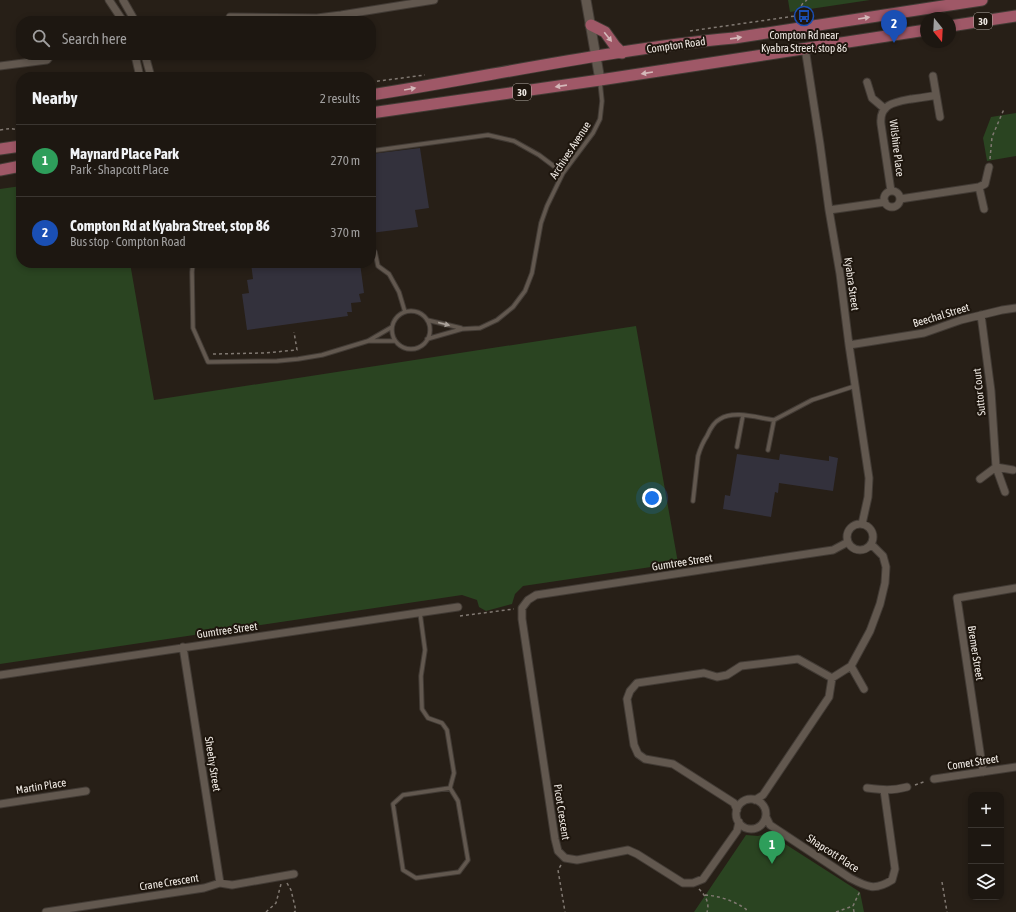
<!DOCTYPE html>
<html lang="en">
<head>
<meta charset="utf-8">
<style>
	:root { --surface:#1d1711; --page:#25201a; --text:#f1f3f6; --muted:#a09f9f; --line:#3b3631; --accent:#92cd3f }
	body { margin:0; font-family:"Asap Condensed",sans-serif; background:var(--page); color:var(--text) }
	.controls { position:absolute; right:12px; bottom:12px; display:grid; overflow:hidden; border-radius:8px; box-shadow:0 2px 6px #0003 }
	.controls button { width:36px; height:36px; display:grid; place-items:center; padding:0; border:0; border-bottom:1px solid var(--line); background:var(--surface); color:var(--text); font:20px sans-serif }
	.compass { position:absolute; left:920px; top:12px; width:36px; height:36px; border-radius:50%; background:var(--surface); box-shadow:0 2px 6px #0003; rotate:162deg }
	.you { position:absolute; left:652px; top:498px; width:14px; height:14px; margin:-10px; border:3px solid #fff; border-radius:50%; background:#1a73e8; box-shadow:0 0 0 6px #1a73e833 }
	.badge { display:grid; place-items:center; width:26px; height:26px; border-radius:50%; background:var(--accent); color:#fff; font-size:13px; font-weight:700 }
	.pin { position:absolute; translate:-50% -33px; filter:drop-shadow(0 1px 2px #0008) }
	.pin::after { content:''; position:absolute; top:21px; width:14px; height:12px; background:inherit; clip-path:polygon(0 0,100% 0,50% 100%) }
	.list { margin:0; padding:0; list-style:none }
	h2 { display:flex; justify-content:space-between; align-items:center; height:52px; margin:0; padding:0 16px; font-size:17px }
	h2 small { font-size:13px; font-weight:400; color:var(--muted) }
	.list li { display:grid; grid-template-columns:26px 1fr auto; gap:12px; align-items:center; box-sizing:border-box; height:72px; padding:0 16px; border-top:1px solid var(--line) }
	.list b { display:block; font-size:15px; white-space:nowrap }
	.list p { margin:0; font-size:13px; white-space:nowrap; color:var(--muted) }
	.list em { font-size:13px; font-style:normal; color:var(--muted) }
	.icon { flex:none; width:22px; height:22px; fill:none; stroke:currentColor; stroke-width:2; stroke-linecap:round; stroke-linejoin:round }
	.map { position:relative; flex:none; width:1016px; height:912px; overflow:hidden }
	.search { position:absolute; background:var(--surface); box-shadow:0 2px 6px #0003; left:16px; top:16px; width:360px; height:44px; display:flex; align-items:center; gap:10px; box-sizing:border-box; padding:0 14px; border-radius:16px; color:var(--muted); font-size:15px }
	.panel { position:absolute; background:var(--surface); box-shadow:0 2px 6px #0003; left:16px; top:72px; width:360px; height:196px; border-radius:16px }
	.map>svg:first-child { display:block }
	.green { fill:#2a4421 }
	.building { fill:#33313c }
	.lines { fill:none; stroke-linecap:round; stroke-linejoin:round }
	.service-casing { stroke:#423b35; stroke-width:5.5 }
	.minor-casing { stroke:#423b35; stroke-width:9 }
	.tertiary-casing { stroke:#423b35; stroke-width:11 }
	.primary-casing { stroke:#423b35; stroke-width:13 }
	.path { stroke:#817972; stroke-width:1.5; stroke-dasharray:3 3; stroke-linecap:butt }
	.service { stroke:#62584f; stroke-width:3.5 }
	.minor { stroke:#62584f; stroke-width:7 }
	.tertiary { stroke:#62584f; stroke-width:9 }
	.primary { stroke:#9f5867; stroke-width:11 }
	.oneway { fill:#d4b8b9 }
	.oneway2 { fill:#aaa29a }
	.labels { text-anchor:middle; dominant-baseline:central; stroke-width:4; stroke-linejoin:round; paint-order:stroke }
	.shield { fill:#1e160e; stroke:#b2aba4; stroke-width:1 }
	.shield-label { font-size:10px; font-weight:bold; fill:#f1ebe5 }
	.poi-label { font-size:11px; fill:#f1ebe5; stroke:#1e160e }
	.street-label { font-size:11px; fill:#f1ebe5; stroke:#1e160e }
</style>
</head>
<body>
<div class="map">
<svg width="1016" height="912" viewBox="0 0 1016 912">
	<rect width="100%" height="100%" fill="#271f17"/>
	<path class="green" d="M788,0H870L790,12Z
		M1016,113V156L987,161L983,138L991,117Z
		M21,186V263H130L154,400L636,326L678,563L523,586L515,594L512,604L486,611L479,607L477,600L462,595L0,664V189Z
		M768,833L860,892L864,912H694L746,835L758,836Z"/>
	<path class="building" d="M420,148L429,208L415,210L418,227L371,233V154Z
		M251,263H360L364,293L359,294L361,302L351,303L352,312H347L348,316L247,330L242,294L249,293L247,280L253,279Z
		M737,454L779,460L780,454L829,461V456L838,458L833,491L779,483L778,493L775,492L771,517L723,509L725,495L730,496Z"/>
	<g class="lines">
		<defs>
			<path id="service" d="M371,151L488,135L514,141L539,155L563,173
				M375,252L378,266L389,274L399,292L405,312
				M193,263L192,272L193,328L208,362L277,361L298,359L322,355L368,341L392,327
				M392 330a19 19 0 1 1 38 0a19 19 0 1 1-38 0Z
				M427,320L461,328
				M427,339L462,329L480,328L497,320L513,307L525,291L532,273L541,223L547,206L563,173L593,133L600,119L602,101L600,82
				M369,341H395
				M737,447L743,415
				M768,450L774,420L812,400L855,386
				M693,501L698,456C700,449 703,442 707,436C710,429 714,422 720,419C734,410 758,418 774,420
				M420,613L425,650L421,676L422,709L428,718L442,723L447,730L454,773L450,788L403,795L393,804L403,870L416,878L459,872L468,860L458,801L450,788"/>
			<path id="minor" d="M109,0L123,21
				M123,0L135,21
				M230,17L317,18L341,15L434,0
				M805,48L820,144L829,210L840,274L849,345L869,478L868,497L862,524
				M135,55L140,77
				M145,55L151,77
				M0,66L47,60L51,55
				M933,76L940,117
				M867,82L872,98L885,109
				M884 199a8 8 0 1 1 16 0a8 8 0 1 1-16 0Z
				M891,191L881,124C879,104 895,102 911,99C919,98 928,97 936,95
				M900,199L979,187
				M984,209L979,187L985,184L989,167
				M829,210L885,202
				M981,315L991,391L996,467L1005,492
				M849,345L924,333L961,320L1002,310L1016,308
				M980,479L996,467L1013,470
				M847 537a13 13 0 1 1 26 0a13 13 0 1 1-26 0Z
				M183,647L220,883
				M851,666L864,689
				M0,675L458,607
				M983,772L957,598L1016,588
				M934,779L1016,767
				M867,788C883,790 891,791 907,787
				M736 814a15 15 0 1 1 30 0a15 15 0 1 1-30 0Z
				M755,800L763,795L829,697L832,678L851,666L870,631L880,604L885,583L886,567L883,556L871,544
				M0,804L86,791
				M737,810L734,803L673,764L645,759L638,754L634,745L627,699L630,691L637,683L704,673L717,677L727,675L741,666L798,659L832,678
				M766,817L770,825L850,878C867,887 875,891 892,880L895,869L884,790
				M739,822L737,831L703,879L693,883H683L637,854L628,850L577,860L565,858L558,851L555,839L522,619V608L528,600L536,595L833,550L848,542
				M46,912L204,888L220,883L232,885L294,874"/>
			<path id="tertiary" d="M586,0L600,80"/>
			<path id="primary" d="M591,25L605,32L615,46L622,53
				M950,26L1016,16
				M371,95C492,76 612,49 734,38L982,0
				M371,113L600,80L926,30
				M0,149L21,146
				M0,170L21,166"/>
		</defs>
		<use href="#service" class="service-casing"/>
		<use href="#minor" class="minor-casing"/>
		<use href="#tertiary" class="tertiary-casing"/>
		<use href="#primary" class="primary-casing"/>
		<path class="path" d="M795,16L803,3L807,0
			M690,31L795,16
			M371,82L425,75
			M0,130C8,129 14,127 21,132
			M990,159L992,137L1004,109
			M213,354L264,353L297,350L294,332
			M460,616L514,609
			M915,785L926,781
			M561,865L558,870L565,912
			M942,882L947,912
			M287,883L291,890L296,911L294,912
			M699,889C705,895 710,903 707,912
			M705,895C720,896 734,901 746,909L747,912
			M266,912L276,903L281,884
			M836,912L853,906
			M854,912L853,906L860,891"/>
		<use href="#service" class="service"/>
		<use href="#minor" class="minor"/>
		<use href="#tertiary" class="tertiary"/>
		<use href="#primary" class="primary"/>
	</g>
	<defs><path id="oneway-solid" d="M-6-.8H1V-3.2L6.5 0L1 3.2V.8H-6Z"/></defs>
	<g class="oneway">
		<use href="#oneway-solid" transform="translate(864 18) rotate(-9)"/>
		<use href="#oneway-solid" transform="translate(608 37) rotate(51)"/>
		<use href="#oneway-solid" transform="translate(736 38) rotate(-8)"/>
		<use href="#oneway-solid" transform="translate(647 73) rotate(171)"/>
		<use href="#oneway-solid" transform="translate(561 86) rotate(172)"/>
		<use href="#oneway-solid" transform="translate(410 89) rotate(-10)"/>
	</g>
	<use class="oneway2" href="#oneway-solid" transform="translate(444 324) rotate(14)"/>
	<defs>
		<symbol id="bus-ring" viewBox="-11 -11 22 22"><circle r="9.5" fill="#1e160e" stroke="#1a4fb4" stroke-width="1.5"/><path d="M-5-6H5V4H4V6H2V4H-2V6H-4V4H-5ZM-3.5-4V0h7V-4ZM-3.5 1.2v1.5H-2V1.2ZM2 1.2v1.5H3.5V1.2Z" fill="#1a4fb4"/></symbol>
	</defs>
	<g fill-rule="evenodd">
		<use href="#bus-ring" x="793" y="5" width="22" height="22"/>
	</g>
	<g class="labels">
		<g class="shield">
			<rect x="974" y="13" width="18" height="16" rx="3"/>
			<rect x="513" y="84" width="18" height="16" rx="3"/>
		</g>
		<g class="shield-label">
			<text x="983" y="21">30</text>
			<text x="522" y="92">30</text>
		</g>
		<g class="poi-label">
			<text x="804" y="35">Compton Rd near<tspan x="804" dy="13">Kyabra Street, stop 86</tspan></text>
		</g>
		<g class="street-label">
			<text transform="translate(676 45) rotate(-8)">Compton Road</text>
			<text transform="translate(897 148) rotate(83)">Wilshire Place</text>
			<text transform="translate(570 150) rotate(-57)">Archives Avenue</text>
			<text transform="translate(852 284) rotate(82)">Kyabra Street</text>
			<text transform="translate(941 315) rotate(-17)">Beechal Street</text>
			<text transform="translate(979 392) rotate(-96)">Suttor Court</text>
			<text transform="translate(682 562) rotate(-9)">Gumtree Street</text>
			<text transform="translate(227 630) rotate(-8)">Gumtree Street</text>
			<text transform="translate(976 653) rotate(81)">Bremer Street</text>
			<text transform="translate(973 762) rotate(-9)">Comet Street</text>
			<text transform="translate(213 764) rotate(81)">Sheehy Street</text>
			<text transform="translate(41 786) rotate(-9)">Martin Place</text>
			<text transform="translate(562 812) rotate(81)">Picot Crescent</text>
			<text transform="translate(833 853) rotate(33)">Shapcott Place</text>
			<text transform="translate(169 882) rotate(-9)">Crane Crescent</text>
		</g>
	</g>
</svg>
<div class="controls">
<button>+</button>
<button>−</button>
<button><svg class="icon" aria-label="layers" viewBox="0 0 24 24"><path d="M12 4l9 5-9 5-9-5zM3 14l9 5 9-5"/></svg></button>
</div>
<svg class="compass" viewBox="-18 -18 36 36"><path d="M0-13l5 13h-10z" fill="#e53935"/><path d="M0 13l5-13h-10z" fill="#a09f9f"/></svg>
<div class="you"></div>
<div class="pin badge" style="left:772px;top:864px;background:#2e9e5b">1</div>
<div class="pin badge" style="left:894px;top:43px;background:#1a4fb4">2</div>
<div class="search"><svg class="icon" aria-label="search" viewBox="0 0 24 24"><circle cx="10" cy="10" r="6"/><path d="M15 15l6 6"/></svg>Search here</div>
<section class="panel">
<h2>Nearby<small>2 results</small></h2>
<ul class="list">
<li><span class="badge" style="background:#2e9e5b">1</span><div><b>Maynard Place Park</b><p>Park · Shapcott Place</p></div><em>270 m</em></li>
<li><span class="badge" style="background:#1a4fb4">2</span><div><b>Compton Rd at Kyabra Street, stop 86</b><p>Bus stop · Compton Road</p></div><em>370 m</em></li>
</ul>
</section>
</div>
</body>
</html>
